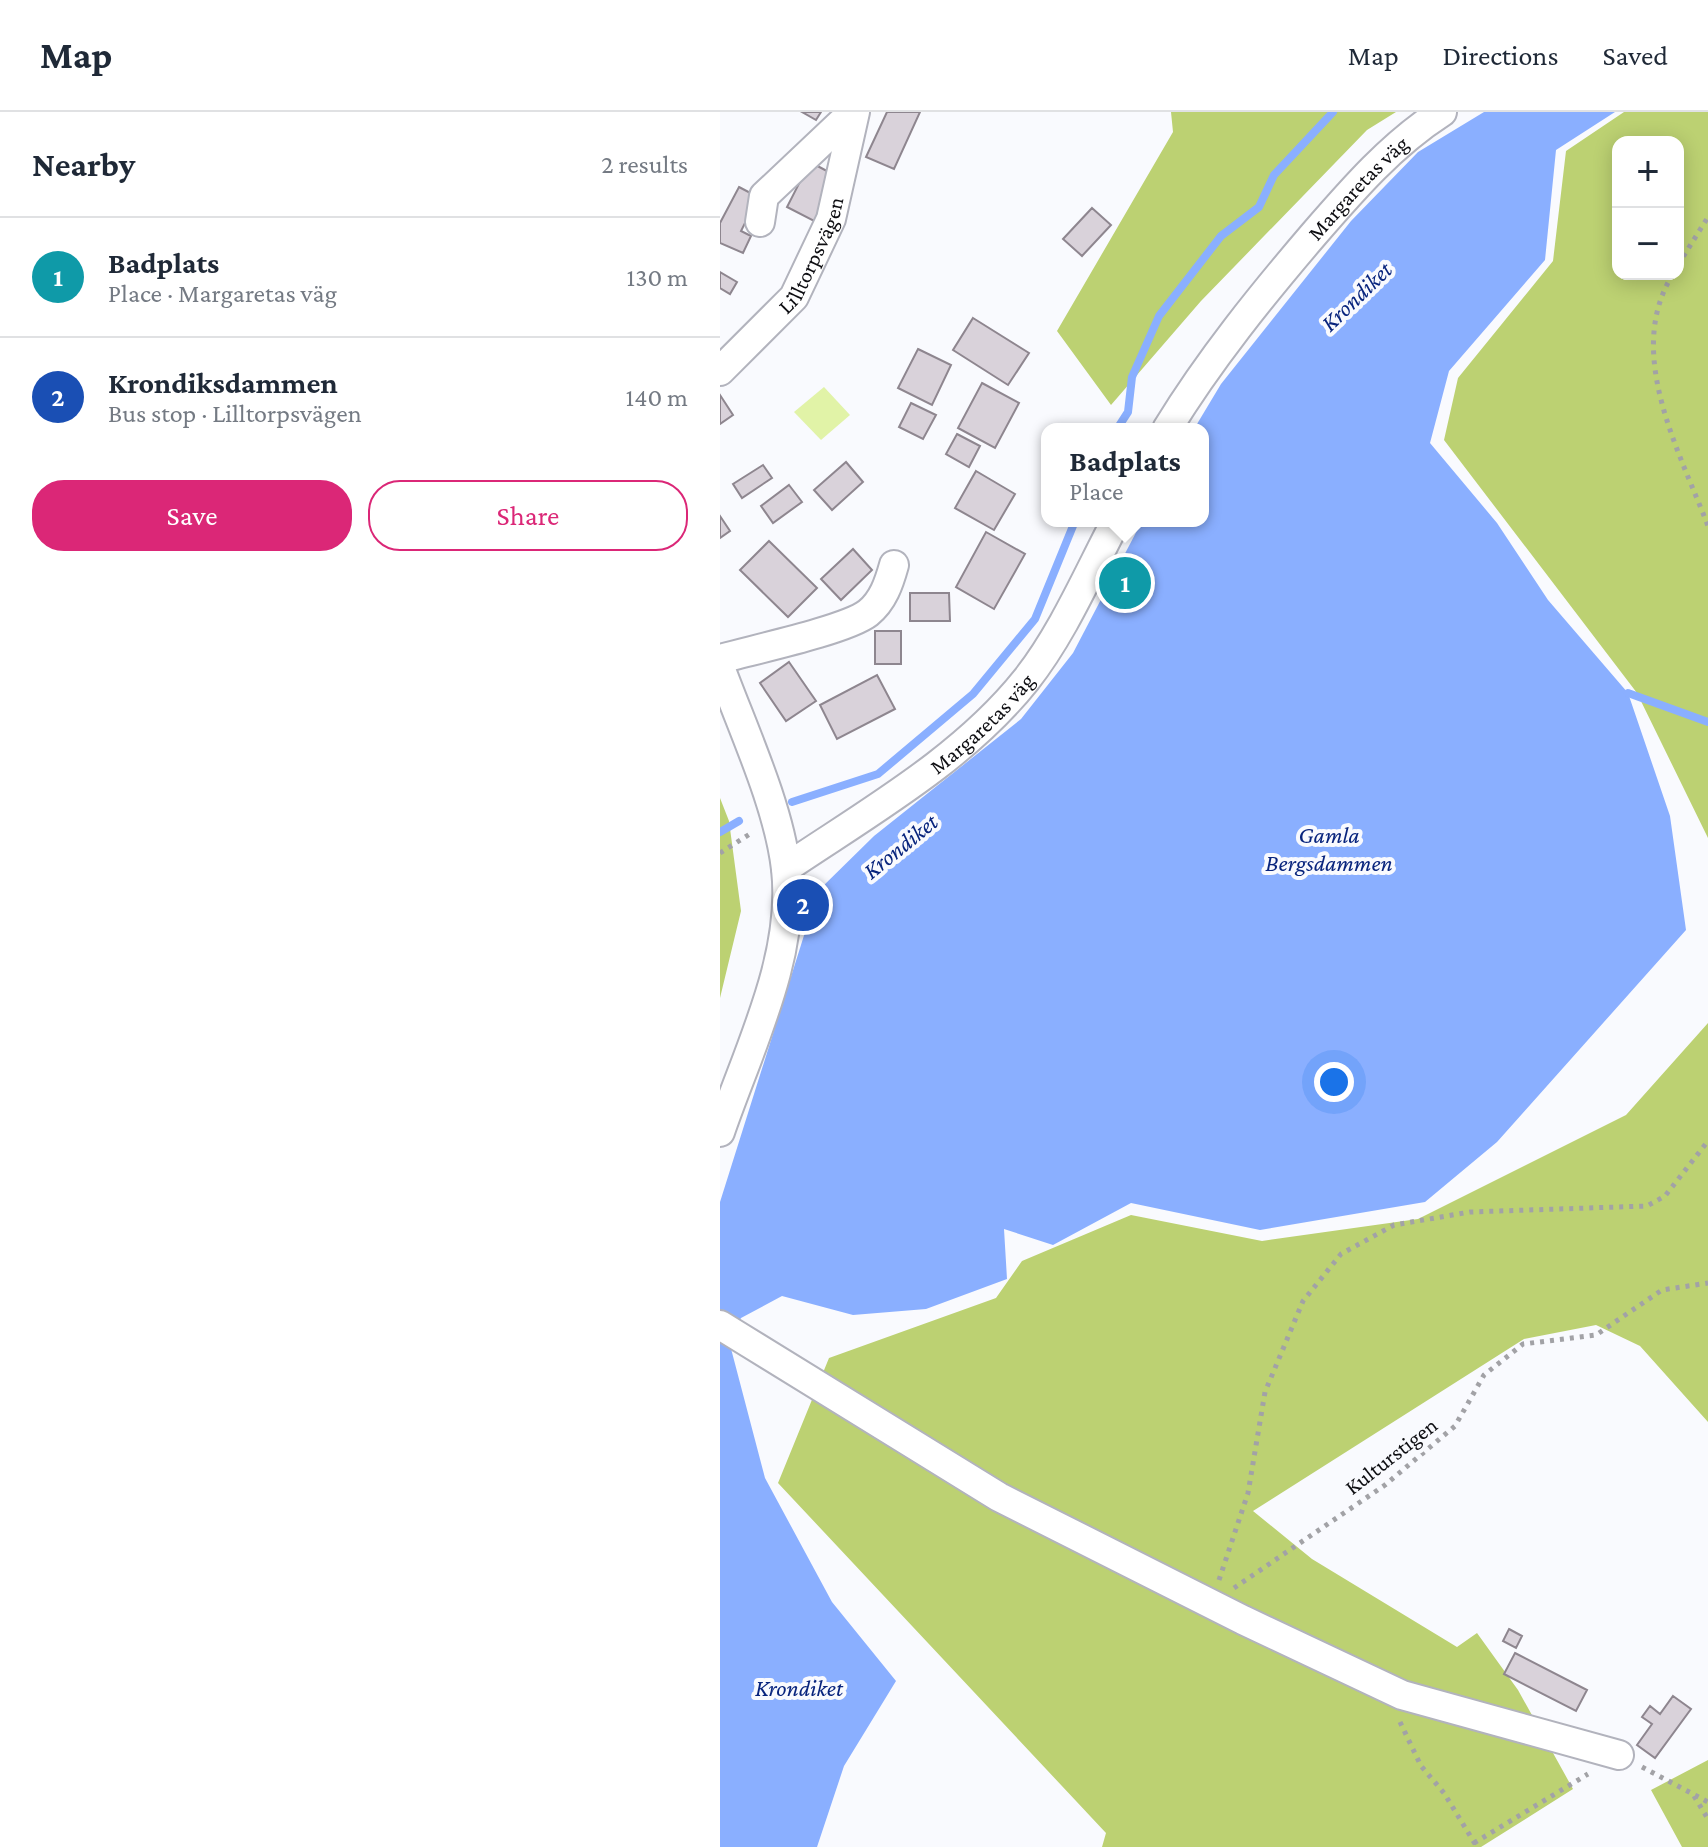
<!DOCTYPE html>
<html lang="en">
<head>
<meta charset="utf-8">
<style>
	:root { --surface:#fff; --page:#f6f6f7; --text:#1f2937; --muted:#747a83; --line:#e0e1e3; --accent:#db2777 }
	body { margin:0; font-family:"Crimson Pro",serif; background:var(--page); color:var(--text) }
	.controls { position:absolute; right:24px; top:24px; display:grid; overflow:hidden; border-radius:16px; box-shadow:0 4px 20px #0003 }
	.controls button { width:72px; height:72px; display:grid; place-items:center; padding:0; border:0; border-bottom:2px solid var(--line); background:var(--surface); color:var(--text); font:40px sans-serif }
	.you { position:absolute; left:614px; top:970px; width:28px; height:28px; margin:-20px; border:6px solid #fff; border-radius:50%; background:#1a73e8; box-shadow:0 0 0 12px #1a73e833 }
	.badge { display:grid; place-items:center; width:52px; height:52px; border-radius:50%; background:var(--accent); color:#fff; font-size:26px; font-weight:700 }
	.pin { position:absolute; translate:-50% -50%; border:4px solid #fff; box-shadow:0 2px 8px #0006 }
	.popup { position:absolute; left:321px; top:311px; width:168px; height:104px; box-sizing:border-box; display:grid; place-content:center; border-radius:16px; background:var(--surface); filter:drop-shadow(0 2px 6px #0005); font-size:26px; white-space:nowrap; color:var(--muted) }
	.popup b { font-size:30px; color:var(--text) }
	.popup::after { content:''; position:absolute; left:50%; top:100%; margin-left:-16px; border:16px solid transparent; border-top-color:var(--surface) }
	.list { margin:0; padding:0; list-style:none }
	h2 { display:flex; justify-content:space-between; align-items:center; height:104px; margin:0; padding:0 32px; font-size:34px }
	h2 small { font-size:26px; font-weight:400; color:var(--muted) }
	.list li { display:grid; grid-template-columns:52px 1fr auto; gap:24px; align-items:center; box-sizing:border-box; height:120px; padding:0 32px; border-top:2px solid var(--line) }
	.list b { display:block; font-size:30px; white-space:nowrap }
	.list p { margin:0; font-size:26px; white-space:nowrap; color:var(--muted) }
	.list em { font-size:26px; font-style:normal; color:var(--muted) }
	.actions { display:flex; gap:16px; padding:24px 32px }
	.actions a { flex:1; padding:18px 0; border:2px solid var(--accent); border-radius:32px; text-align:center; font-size:28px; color:var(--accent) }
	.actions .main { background:var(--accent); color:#fff }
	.map { position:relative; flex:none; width:988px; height:1735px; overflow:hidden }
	header { display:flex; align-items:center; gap:48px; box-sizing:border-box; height:112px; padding:0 40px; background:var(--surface); border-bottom:2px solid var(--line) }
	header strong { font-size:38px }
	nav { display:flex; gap:44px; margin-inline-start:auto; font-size:28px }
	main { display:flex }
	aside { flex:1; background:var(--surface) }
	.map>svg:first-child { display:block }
	.green { fill:#e1f3a7 }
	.forest { fill:#bcd172; fill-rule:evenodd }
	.water { fill:#8aafff }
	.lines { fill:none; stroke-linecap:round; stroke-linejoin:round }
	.stream { stroke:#8aafff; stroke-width:8 }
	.building { fill:#d9d2da; stroke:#8e868f; stroke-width:2 }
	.street-casing { stroke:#b2b3bd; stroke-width:32 }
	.path { stroke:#a2a2a6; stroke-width:5; stroke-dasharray:4 6; stroke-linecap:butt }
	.street { stroke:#fff; stroke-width:28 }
	.labels { text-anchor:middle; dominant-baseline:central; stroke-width:8; stroke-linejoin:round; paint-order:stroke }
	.street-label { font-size:22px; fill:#0e0e12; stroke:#f9fafe }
	.water-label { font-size:24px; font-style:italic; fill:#08247d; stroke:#f9fafe }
</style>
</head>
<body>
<header>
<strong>Map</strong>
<nav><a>Map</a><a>Directions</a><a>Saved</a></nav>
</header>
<main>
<aside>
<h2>Nearby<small>2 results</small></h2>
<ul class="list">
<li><span class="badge" style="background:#0f9aa8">1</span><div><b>Badplats</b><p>Place · Margaretas väg</p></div><em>130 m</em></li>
<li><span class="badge" style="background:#1a4fb4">2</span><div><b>Krondiksdammen</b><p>Bus stop · Lilltorpsvägen</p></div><em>140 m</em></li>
</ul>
<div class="actions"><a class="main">Save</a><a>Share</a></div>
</aside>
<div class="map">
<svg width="988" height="1735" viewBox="0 0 988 1735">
	<rect width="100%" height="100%" fill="#f9fafe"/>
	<path class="green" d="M104,275L130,303L101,328L74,300Z"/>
	<path class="forest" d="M451,0H676L647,18L481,189L391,293L337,219L453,20Z
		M904,0H988V726L917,581L724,328L738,266L833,149L846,39ZM898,30H958V162H898Z
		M0,686L9,709L21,799L0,886Z
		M988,911V1310L920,1234L876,1213L804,1227L533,1399L592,1447L737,1535L757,1521L798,1578L853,1677L761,1735H382L386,1721L58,1371L109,1246L276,1186L302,1149L411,1103L542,1129L698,1107L906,1003Z
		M988,1648V1735H962L931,1678Z"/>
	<path class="water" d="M764,0H895L836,38L825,148L729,259L710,331L777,411L828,488L908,581L950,704L966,818L777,1030L705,1090L540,1118L411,1091L333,1133L284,1117L287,1167L206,1197L133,1203L62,1184L21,1206L9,1229L45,1366L112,1490L176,1569L124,1654L97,1735H0V1090L98,779L154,724L301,607L353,541L422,409H483V317H474L501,272L631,109L698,40Z"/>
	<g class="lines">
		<path class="stream" d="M397,317L408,300L412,265L439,204L501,124L539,95L554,63L613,0
			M908,581L988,610
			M72,690L158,662L253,582L315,507L355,409
			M0,720L19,709"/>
	</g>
	<path class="building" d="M82,0H101L96,8Z
		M167,0H200L174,57L146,45Z
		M90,50L120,66L96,110L67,95Z
		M19,75L38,85L21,119L31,124L23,141L0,131V111Z
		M372,96L391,113L362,144L343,127Z
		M0,160L17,170L10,182L0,176Z
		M253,206L309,241L288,273L233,238Z
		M198,237L231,253L212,293L178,276Z
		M262,271L299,291L275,336L238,316Z
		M0,283L13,303L0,312Z
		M191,291L216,303L203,327L179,315Z
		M237,322L260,334L249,355L226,342Z
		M126,350L143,370L112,398L94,378Z
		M43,353L52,366L22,386L13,372Z
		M256,359L295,382L274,418L235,396Z
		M69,373L82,390L53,411L41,394Z
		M0,404L10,419L0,426Z
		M266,420L305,442L274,497L236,475Z
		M49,429L97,476L68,505L20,458Z
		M133,437L152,458L121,488L101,467Z
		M190,481H229L230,509H190Z
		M155,519H181V552H155Z
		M69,550L96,589L66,609L40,571Z
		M157,563L175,597L117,627L100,593Z
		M789,1517L802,1524L796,1536L783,1529Z
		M795,1541L867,1578L856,1599L784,1562Z
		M953,1584L971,1597L935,1646L917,1633L932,1612L922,1605L930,1594L940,1602Z"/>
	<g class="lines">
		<defs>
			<g id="street">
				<path d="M40,110L44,84L133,0"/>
				<path id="s1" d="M0,259L74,185L111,107L135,0"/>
				<path id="s2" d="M447,317C490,247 541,184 594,122C633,77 672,32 722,0"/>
				<path d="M0,547C32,538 126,518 148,501C163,489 169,471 174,453"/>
				<path d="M0,555C22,615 59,694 66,757C76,845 28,938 0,1020"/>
				<path id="s3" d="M66,756C149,700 243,647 306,568C343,521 368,462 396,409"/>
				<path d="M0,1213L279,1385L523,1508L682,1583L899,1643"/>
			</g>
		</defs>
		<use href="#street" class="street-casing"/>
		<path class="path" d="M958,153L988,105
			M953,162C904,240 959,338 988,414
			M0,741L33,720
			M499,1468L528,1381L545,1280L583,1189L621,1142L674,1113L750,1100L927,1094L945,1084L988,1029
			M514,1476L665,1373L735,1314L764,1263L803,1232L876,1223L942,1178L988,1171
			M680,1610L701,1654L724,1681L757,1735
			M922,1655L988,1690
			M974,1684L988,1707
			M754,1731L868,1662"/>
		<use href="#street" class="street"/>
	</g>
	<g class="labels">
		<g class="street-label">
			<text stroke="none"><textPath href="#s2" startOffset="308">Margaretas väg</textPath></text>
			<text stroke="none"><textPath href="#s1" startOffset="150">Lilltorpsvägen</textPath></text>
			<text stroke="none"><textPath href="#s3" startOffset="244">Margaretas väg</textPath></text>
			<text transform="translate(671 1344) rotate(-38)">Kulturstigen</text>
		</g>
		<g class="water-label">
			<text transform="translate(636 184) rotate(-44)">Krondiket</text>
			<text x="609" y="722">Gamla<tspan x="609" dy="28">Bergsdammen</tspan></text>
			<text transform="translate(180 734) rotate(-39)">Krondiket</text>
			<text x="79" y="1575">Krondiket</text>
		</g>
	</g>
</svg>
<div class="controls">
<button>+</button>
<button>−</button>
</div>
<div class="you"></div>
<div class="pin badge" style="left:405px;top:471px;background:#0f9aa8">1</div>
<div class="popup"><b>Badplats</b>Place</div>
<div class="pin badge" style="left:83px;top:793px;background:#1a4fb4">2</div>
</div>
</main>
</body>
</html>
